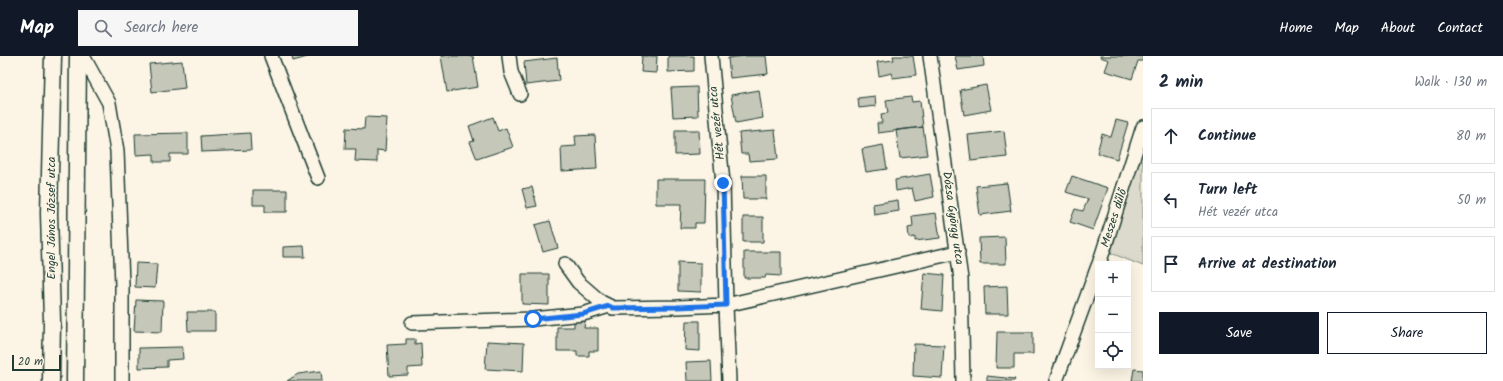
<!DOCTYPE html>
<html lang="en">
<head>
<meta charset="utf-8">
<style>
	:root { --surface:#fff; --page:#f6f6f7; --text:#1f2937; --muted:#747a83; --line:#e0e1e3; --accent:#111827 }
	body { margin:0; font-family:Kalam,sans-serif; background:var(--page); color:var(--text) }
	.controls { position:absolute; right:12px; bottom:12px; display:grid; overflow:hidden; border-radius:0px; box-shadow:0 4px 16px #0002 }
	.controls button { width:36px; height:36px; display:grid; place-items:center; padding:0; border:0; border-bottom:1px solid var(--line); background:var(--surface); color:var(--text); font:20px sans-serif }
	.scale { position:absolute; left:12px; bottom:10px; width:49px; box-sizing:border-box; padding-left:4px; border:2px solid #1f3d34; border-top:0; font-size:11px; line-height:14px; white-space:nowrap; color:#1f3d34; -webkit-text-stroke:3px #fcf5e5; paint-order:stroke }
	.stop { position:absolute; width:12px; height:12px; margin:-9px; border:3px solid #1a73e8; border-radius:50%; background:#fff }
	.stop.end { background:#1a73e8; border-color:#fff; box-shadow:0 1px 4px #0008 }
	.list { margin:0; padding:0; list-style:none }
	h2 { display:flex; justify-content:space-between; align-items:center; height:52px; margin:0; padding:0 16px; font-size:17px }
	h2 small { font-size:13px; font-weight:400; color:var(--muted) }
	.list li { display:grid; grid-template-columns:26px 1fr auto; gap:12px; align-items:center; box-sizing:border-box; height:56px; margin:0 8px 8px; padding:0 8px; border:1px solid var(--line); border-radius:0px }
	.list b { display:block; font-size:15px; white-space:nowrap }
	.list p { margin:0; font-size:13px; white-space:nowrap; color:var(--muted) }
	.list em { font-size:13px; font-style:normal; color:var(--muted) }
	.actions { display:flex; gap:8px; padding:12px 16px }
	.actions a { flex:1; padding:9px 0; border:1px solid var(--accent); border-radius:0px; text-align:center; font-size:14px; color:var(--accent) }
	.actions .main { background:var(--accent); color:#fff }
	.icon { flex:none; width:22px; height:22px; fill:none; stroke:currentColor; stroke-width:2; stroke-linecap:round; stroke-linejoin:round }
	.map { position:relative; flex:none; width:1143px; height:325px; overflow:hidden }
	header { display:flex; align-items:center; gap:24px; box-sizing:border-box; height:56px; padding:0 20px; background:var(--accent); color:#fff }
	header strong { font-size:19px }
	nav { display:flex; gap:22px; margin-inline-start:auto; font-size:14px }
	.search { width:280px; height:36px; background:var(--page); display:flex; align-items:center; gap:10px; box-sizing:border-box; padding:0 14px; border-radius:0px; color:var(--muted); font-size:15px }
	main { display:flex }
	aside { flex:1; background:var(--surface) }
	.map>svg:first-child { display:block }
	.green { fill:#dcdacc; stroke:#7e8c80 }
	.building { fill:#c5c7b9; stroke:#1f3d34 }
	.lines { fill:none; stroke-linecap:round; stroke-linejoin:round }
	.minor-casing { stroke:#1f3d34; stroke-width:16 }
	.tertiary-casing { stroke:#1f3d34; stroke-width:19 }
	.minor { stroke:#fcf5e5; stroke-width:13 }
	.tertiary { stroke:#fcf5e5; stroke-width:16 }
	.route { stroke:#1a73e8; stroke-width:5 }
	.labels { text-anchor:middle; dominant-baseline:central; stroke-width:3; stroke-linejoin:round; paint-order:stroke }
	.street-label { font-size:12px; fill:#1f3d34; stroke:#fcf5e5 }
</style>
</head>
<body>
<header>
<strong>Map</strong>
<div class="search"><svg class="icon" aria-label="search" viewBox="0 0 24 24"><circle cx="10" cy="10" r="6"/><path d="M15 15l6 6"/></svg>Search here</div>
<nav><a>Home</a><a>Map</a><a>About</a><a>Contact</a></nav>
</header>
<main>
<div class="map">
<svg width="1143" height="325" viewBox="0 0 1143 325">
	<rect width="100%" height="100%" fill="#fcf5e5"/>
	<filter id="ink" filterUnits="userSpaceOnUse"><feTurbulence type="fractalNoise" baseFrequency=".025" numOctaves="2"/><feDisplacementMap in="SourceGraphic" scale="8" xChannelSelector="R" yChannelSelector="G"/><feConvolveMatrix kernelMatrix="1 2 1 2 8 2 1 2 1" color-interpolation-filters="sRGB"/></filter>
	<g filter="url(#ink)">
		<path class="green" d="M1143,80V210L1111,197Z"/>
		<path class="building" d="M292,0H311L293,5Z
			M441,0H473L478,31L447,36Z
			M642,0H657L656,17L641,16Z
			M668,0H694V15L668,16Z
			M745,0H766L768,18L730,22L728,2Z
			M893,0H913L916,19L893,22L892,17L879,20L877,6L894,4Z
			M955,0H983L984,10L958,14Z
			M1100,0H1143V5H1138L1132,23L1105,15L1109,4L1100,1Z
			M557,2L559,25L526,29L524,6Z
			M182,5L185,32L152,36L149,8Z
			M986,29L991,54L964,59L960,34Z
			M697,31L698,60L673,61L671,32Z
			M759,34L763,62L736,67L731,39Z
			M875,40L876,50L859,52L858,42Z
			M911,41L912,46L920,45L923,71L878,77L877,67H882L881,58L888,57L886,44Z
			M365,61L387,62L385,95L377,94V106L355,105L356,93H345L346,72L364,73Z
			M493,61L498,75L506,72L513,91L477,103L470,86L474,85L469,70Z
			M1116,64L1128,67L1117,103L1097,97L1102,78L1111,81Z
			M923,71L927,99L900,102L896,74Z
			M675,74H699L700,98L675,99Z
			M775,74L778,103L749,105L748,98H741L739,77Z
			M1004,75L1007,101L971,105L968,79Z
			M188,77V98H170V106H154V98L136,99L135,78Z
			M250,77L251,94L202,96L201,80Z
			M595,79L597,113L562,115L561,91L576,90L575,80Z
			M883,89L887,113L866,116L862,93Z
			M930,118L934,141L915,145L912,132L896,135L895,124Z
			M742,120H766V143H743Z
			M1072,120L1108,132L1093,174L1070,166L1075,153L1083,155L1088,143L1066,136Z
			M656,123H705L704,167H695V172H680L681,148H656Z
			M1007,127L1011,155L980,159L976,130Z
			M532,131L537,150L527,152L522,133Z
			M253,134H287V156H265V149H253Z
			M898,144L899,155L874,159L873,148Z
			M936,157L940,182L915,185V181L909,182L908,172L913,171L912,160Z
			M743,161H763V186H743Z
			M550,165L558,192L543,196L535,169Z
			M1005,181L1006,208H980L979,182Z
			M304,190L305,201H283V191Z
			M744,196H781V220L766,219L765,222H744Z
			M678,206L701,207V236L678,235Z
			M136,207L157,208L155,232L135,231Z
			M924,217L944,219L942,255L921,253Z
			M522,218H549V249L522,248Z
			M1007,230L1008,258H985L984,231Z
			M136,244L163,245L162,276L134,275Z
			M187,256H215V275H188Z
			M574,265H585L584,272H598V295H589V300H577V295H557V271H574Z
			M686,265H700V295L685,294Z
			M997,276H1033V298H1014V312H996Z
			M406,283H415V288L421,287L422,311L408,312V319L389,320L387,289L406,288Z
			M487,285L524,287L523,315L485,313Z
			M914,288L944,289L942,322L913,320Z
			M182,291L183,303L167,304V311L139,312V292Z
			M711,305L712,325H687L686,306Z
			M1134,313L1143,314V325H1132Z
			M321,315L322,325H287L298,318Z
			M987,320L1015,323L1014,325H987Z"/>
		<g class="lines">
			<defs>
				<path id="minor" d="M83,0L109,47L117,95L122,229V325
					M271,0L318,122
					M509,0L511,16L520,38
					M711,0L723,127L726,249L729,325
					M930,0L961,223L963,325
					M565,208L578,226L601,246L613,252L677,251L726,249L958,196
					M1099,208L1143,71
					M412,267L533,263L583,258L609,250
					M1056,325L1098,210"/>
				<path id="tertiary" d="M51,325L52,265L49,157L53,0
					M75,325L78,0"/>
			</defs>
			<use href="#minor" class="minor-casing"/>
			<use href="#tertiary" class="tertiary-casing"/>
			<use href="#minor" class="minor"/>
			<use href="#tertiary" class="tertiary"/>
		</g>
	</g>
	<g class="lines" filter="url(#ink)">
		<path class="route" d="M533,263L583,258L609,250L613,252L677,251L726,249L723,127"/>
	</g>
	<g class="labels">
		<g class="street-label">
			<text transform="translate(717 67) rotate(-96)">Hét vezér utca</text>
			<text transform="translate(51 162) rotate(-90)">Engel János József utca</text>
			<text transform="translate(953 162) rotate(82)">Dózsa György utca</text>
			<text transform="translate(1114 162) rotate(-72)">Meszes dűlő</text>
		</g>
	</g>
</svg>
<div class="controls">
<button>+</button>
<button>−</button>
<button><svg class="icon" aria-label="locate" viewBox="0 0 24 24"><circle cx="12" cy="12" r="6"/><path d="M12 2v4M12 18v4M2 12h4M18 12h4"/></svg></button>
</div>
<div class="scale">20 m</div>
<div class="stop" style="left:533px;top:263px"></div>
<div class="stop end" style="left:723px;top:127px"></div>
</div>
<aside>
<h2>2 min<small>Walk · 130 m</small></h2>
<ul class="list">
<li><svg class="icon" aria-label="ahead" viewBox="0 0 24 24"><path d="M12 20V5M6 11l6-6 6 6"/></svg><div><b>Continue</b></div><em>80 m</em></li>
<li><svg class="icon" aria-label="left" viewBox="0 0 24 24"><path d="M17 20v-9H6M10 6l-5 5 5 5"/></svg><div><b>Turn left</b><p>Hét vezér utca</p></div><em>50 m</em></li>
<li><svg class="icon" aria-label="arrive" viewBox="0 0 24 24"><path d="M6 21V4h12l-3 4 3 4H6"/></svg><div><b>Arrive at destination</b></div></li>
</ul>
<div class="actions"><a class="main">Save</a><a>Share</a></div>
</aside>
</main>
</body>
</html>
